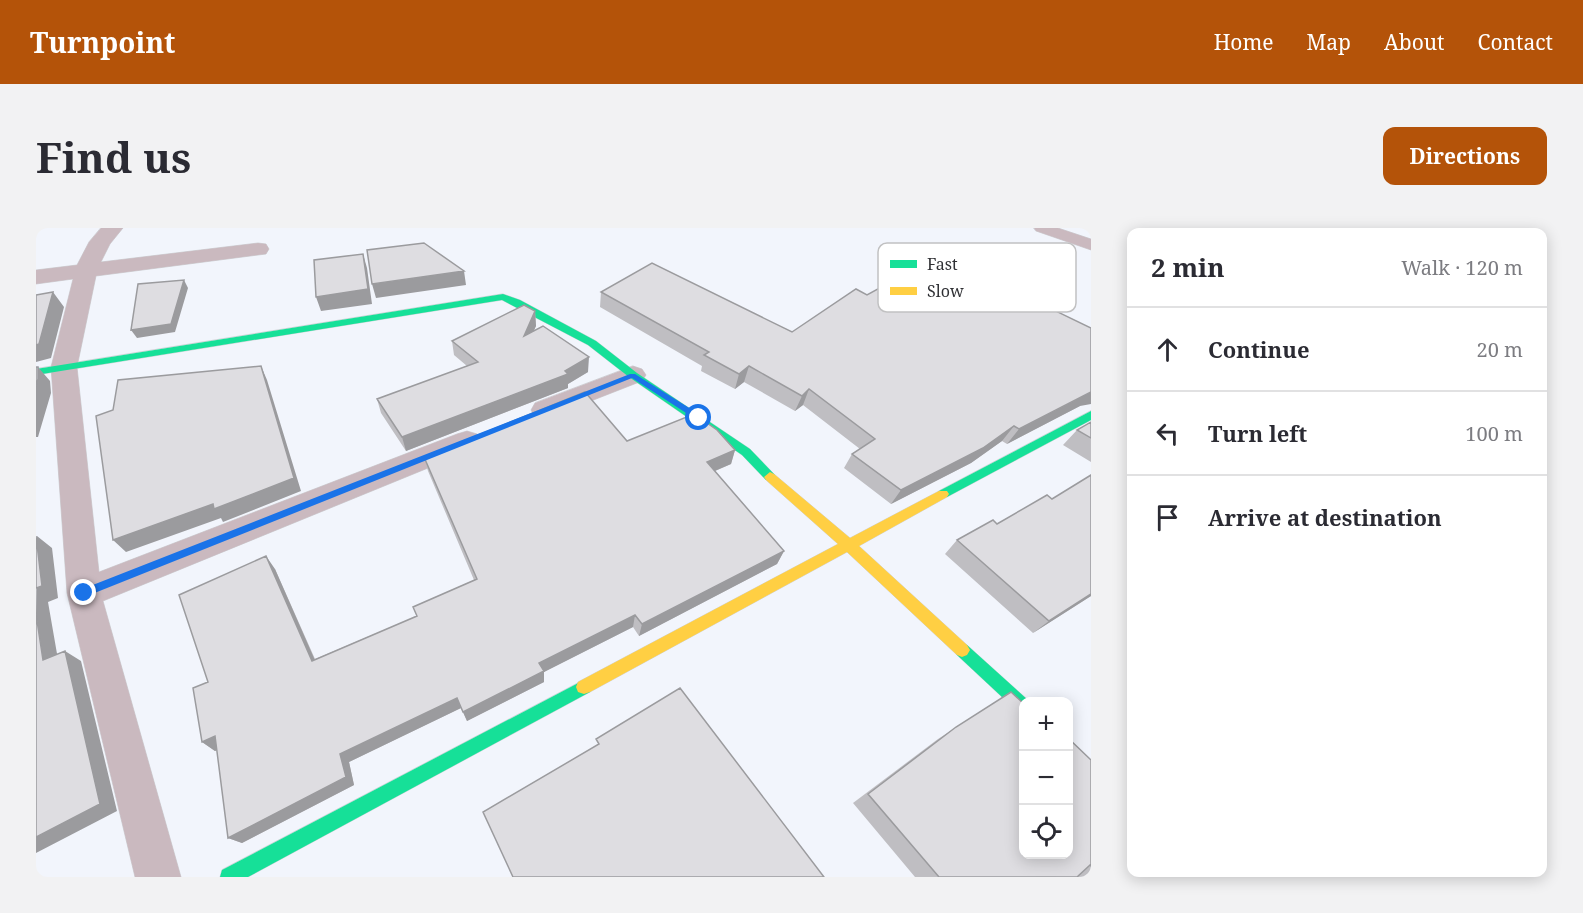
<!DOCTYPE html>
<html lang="en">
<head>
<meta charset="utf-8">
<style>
	:root { --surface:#fff; --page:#f2f2f3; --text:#2b2b33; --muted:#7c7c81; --line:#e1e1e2; --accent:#b45309 }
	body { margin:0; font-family:"Noto Serif",serif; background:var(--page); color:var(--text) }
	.controls { position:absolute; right:18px; bottom:18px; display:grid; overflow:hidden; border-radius:12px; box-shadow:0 3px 15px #0003 }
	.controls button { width:54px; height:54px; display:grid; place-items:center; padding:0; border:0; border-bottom:2px solid var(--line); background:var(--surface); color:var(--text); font:30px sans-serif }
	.stop { position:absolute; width:18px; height:18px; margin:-14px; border:4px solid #1a73e8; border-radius:50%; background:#fff }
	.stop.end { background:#1a73e8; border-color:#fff; box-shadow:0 2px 6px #0008 }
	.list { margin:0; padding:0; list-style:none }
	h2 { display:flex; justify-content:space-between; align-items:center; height:78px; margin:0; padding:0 24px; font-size:26px }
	h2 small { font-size:20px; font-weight:400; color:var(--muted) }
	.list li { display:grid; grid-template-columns:39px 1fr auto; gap:18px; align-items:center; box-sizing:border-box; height:84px; padding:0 24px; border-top:2px solid var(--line) }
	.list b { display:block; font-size:22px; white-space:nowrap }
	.list em { font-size:20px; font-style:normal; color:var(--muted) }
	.icon { flex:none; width:33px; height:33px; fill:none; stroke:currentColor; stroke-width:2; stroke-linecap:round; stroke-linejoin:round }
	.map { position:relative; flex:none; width:1055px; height:649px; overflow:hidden; border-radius:12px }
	header { display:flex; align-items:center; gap:36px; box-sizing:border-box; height:84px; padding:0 30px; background:var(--accent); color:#fff }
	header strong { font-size:28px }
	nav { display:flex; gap:33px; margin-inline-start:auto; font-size:21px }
	.intro { display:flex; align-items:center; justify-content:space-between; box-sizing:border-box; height:144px; padding:0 36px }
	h1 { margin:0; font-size:42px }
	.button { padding:15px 27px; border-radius:12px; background:var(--accent); color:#fff; font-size:21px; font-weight:700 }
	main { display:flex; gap:36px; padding:0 36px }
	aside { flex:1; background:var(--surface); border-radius:12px; box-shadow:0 3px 15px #0003 }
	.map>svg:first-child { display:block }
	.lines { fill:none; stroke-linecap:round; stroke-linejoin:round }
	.lane-casing { stroke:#d0d3d7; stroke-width:1 }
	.street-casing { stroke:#d0d3d7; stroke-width:1 }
	.fast-casing { stroke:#d0d3d7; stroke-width:1 }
	.slow-casing { stroke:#d0d3d7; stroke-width:1 }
	.lane { fill:#cab9bf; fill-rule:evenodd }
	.street { fill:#cab9bf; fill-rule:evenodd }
	.fast { fill:#16e098; fill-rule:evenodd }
	.slow { fill:#ffcf43; fill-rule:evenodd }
	.wall { fill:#bfbec2 }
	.shaded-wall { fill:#9b9b9e }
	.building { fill:#dedde1; stroke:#9b9b9e; stroke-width:1.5 }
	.route { fill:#1a73e8 }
	.key { fill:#fff; stroke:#c1c1c2; stroke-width:1.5 }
	.key-label { font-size:16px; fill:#303135 }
</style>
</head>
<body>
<header>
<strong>Turnpoint</strong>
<nav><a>Home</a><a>Map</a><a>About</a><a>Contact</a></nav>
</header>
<div class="intro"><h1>Find us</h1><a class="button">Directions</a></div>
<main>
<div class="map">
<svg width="1055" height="649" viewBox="0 0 1055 649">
	<rect width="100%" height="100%" fill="#f2f5fc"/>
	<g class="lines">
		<defs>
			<path id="lane" d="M998,0H1022L1055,11V22L1000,3Z"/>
			<path id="street" d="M65,0H87L74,16L65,34L222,15L230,16L233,21L230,26L222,27L60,48L41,139L63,344L421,206L431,203L441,206L445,213L441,220L67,373L145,649H99L31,365L15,139L37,51L0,56V42L41,37L53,14Z
				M597,138L606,141L610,147L606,153L509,191L499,189L495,182L499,175Z"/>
			<path id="fast" d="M467,66L484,72L560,113L601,145L714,221L738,246L740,249L738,252H730L706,227L593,149L552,117L466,72L0,147V141Z
				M1055,183V192L911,269H903L901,266L903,263Z
				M926,415L931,417L993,473H987V485L981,483L921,427L918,422L921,417Z
				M548,452L554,454L556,459L554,464L212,649H184L186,642Z"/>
			<path id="slow" d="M734,244L738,246L814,310L903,263H911L913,266L911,269L823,318L931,417L934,422L931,427L926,429L921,427L811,324L554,464L548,466L542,464L540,459L542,454L802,316L730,252L728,249Z"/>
		</defs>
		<use href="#lane" class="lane-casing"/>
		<use href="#street" class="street-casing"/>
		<use href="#fast" class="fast-casing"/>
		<use href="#slow" class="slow-casing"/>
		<use href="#lane" class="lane"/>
		<use href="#street" class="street"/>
		<use href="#fast" class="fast"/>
		<use href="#slow" class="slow"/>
	</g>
	<path class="wall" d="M565,64L756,104L1044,178L971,216L966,213L935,235L855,276L808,240L816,226L824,221L767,177L759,183L708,154L699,161L665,143L666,138L564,79Z
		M499,83L500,98L497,103L552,144L532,156V160L370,223L345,185L341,171L431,138L418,127L416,113Z
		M1055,194V234L1027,217L1041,202Z
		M591,213L699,222L695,236L679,243L748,323L741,336L603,408L597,399L508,444V454L431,493L425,480L313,534L318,557L206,615L192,610L181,522L179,523L166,514L172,454L239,341L279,431L381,388L377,379L438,352L392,243L388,229Z
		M1055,247V368L997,405L909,326L921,312L961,296L1016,271Z
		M975,464L987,475L1055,532V649H879L817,575L902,511Z"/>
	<path class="shaded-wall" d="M327,26L331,40L336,76L285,83L280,69Z
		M428,43L430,57L340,70L336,56Z
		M148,52L152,60L139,104L101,110L95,102Z
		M17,64L28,79L15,130L0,134V117Z
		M499,83L500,98L489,123L488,108Z
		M553,129L552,144L532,156V160L370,223L366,209L529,143Z
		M225,138L231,152L265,263L187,294L185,290L90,324L77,312Z
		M713,138L708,154L699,161L703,146Z
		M2,139L14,153L15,165L2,209H0V158Z
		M773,161L767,177L759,183L766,168Z
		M1055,164V176L1044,178L971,216L983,201Z
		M978,198L966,213L935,235L855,276L865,262Z
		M699,222L695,236L667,248L671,234Z
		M1,308L16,320L22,370L12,374L24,443L7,432L0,386Z
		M748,323L741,336L603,408L606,396Z
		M230,328L239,341L284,444L276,433Z
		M1055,366V368L997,405L1013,393Z
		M599,387L597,399L508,444V454L431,493L427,484L503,435Z
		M29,423L45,433L81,583L0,625V609Z
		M421,470L425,480L313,534L318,557L206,615L192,610L304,526Z
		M179,508L192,517L179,523L166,514Z"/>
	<path class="building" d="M388,15L428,43L336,56L331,22Z
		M327,26L332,61L280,69L278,32Z
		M904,27L1055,100V164L983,201L978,198L947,220L865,262L816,226L839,211L773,161L766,168L713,138L703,146L668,127L673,124L565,64L616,35L756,104L820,61L831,67Z
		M148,52L135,96L95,102L102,56Z
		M17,64L3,116L0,117V67Z
		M488,77L499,83L488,108L507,98L553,129L529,143L532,146L366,209L341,171L442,134L416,113Z
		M225,138L258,250L178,281L177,276L77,312L60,188L77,182L82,152Z
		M0,139H2V151L0,158Z
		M549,164L591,213L658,186L681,202L699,222L671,234L748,323L606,396L599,387L503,435L508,443L427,484L421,470L304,526L310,549L192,610L179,508L166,514L157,460L172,454L143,367L230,328L276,433L381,388L377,379L441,351L388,229Z
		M1055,194V210L1041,202Z
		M1055,247V366L1013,393L921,312L957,292L961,296L1011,267L1016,271Z
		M0,308L6,358L0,360Z
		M0,386L7,432L29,423L64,576L0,609Z
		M644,460L788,649H477L447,584L563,516L560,511Z
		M975,464L987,475V627H1032V510L1055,532V638L1054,637L1041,649H903L832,566L920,499Z"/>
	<path class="route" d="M594,146H599L666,188V192H661L596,150L51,368L48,369L42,365L44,362Z"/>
	<rect x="842" y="15" width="198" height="69" rx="9" class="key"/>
	<rect x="854" y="32" width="27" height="8" fill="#16e098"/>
	<rect x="854" y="59" width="27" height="8" fill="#ffcf43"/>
	<g class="key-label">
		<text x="891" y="42">Fast</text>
		<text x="891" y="69">Slow</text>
	</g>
</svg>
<div class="controls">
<button>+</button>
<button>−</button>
<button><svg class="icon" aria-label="locate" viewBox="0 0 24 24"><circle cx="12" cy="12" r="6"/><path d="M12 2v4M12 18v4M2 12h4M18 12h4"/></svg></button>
</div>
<div class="stop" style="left:663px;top:190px"></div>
<div class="stop end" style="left:48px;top:365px"></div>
</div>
<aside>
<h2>2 min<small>Walk · 120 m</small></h2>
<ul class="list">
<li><svg class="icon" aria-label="ahead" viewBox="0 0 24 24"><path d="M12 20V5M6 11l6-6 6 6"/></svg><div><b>Continue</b></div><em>20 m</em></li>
<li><svg class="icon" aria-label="left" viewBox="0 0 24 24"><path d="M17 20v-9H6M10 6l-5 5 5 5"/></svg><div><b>Turn left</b></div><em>100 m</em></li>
<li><svg class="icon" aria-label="arrive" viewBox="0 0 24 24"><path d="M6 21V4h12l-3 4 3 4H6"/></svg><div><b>Arrive at destination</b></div></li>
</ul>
</aside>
</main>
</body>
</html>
